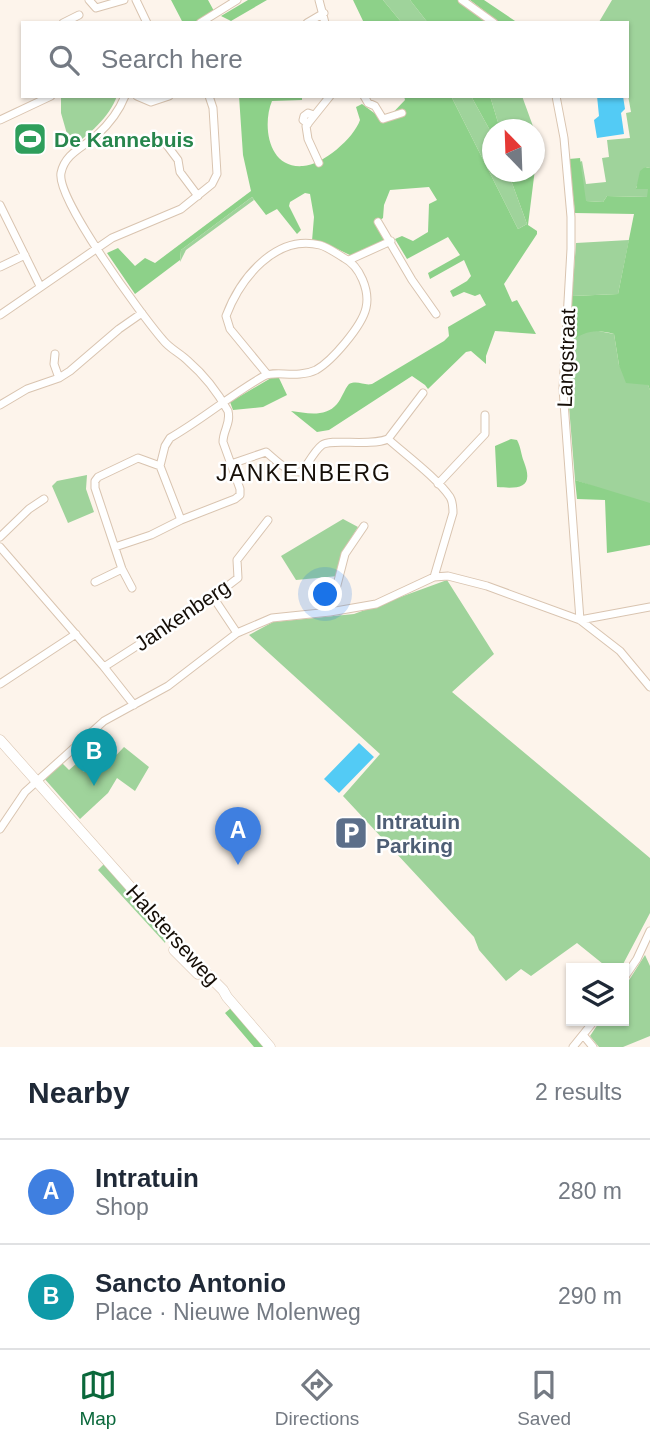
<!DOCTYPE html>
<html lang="en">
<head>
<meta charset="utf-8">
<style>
	:root { --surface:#fff; --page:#f6f6f7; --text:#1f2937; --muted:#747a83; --line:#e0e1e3; --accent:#0a683b }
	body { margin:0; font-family:Helvetica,sans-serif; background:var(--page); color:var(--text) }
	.controls { position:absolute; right:21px; bottom:21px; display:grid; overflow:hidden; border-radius:0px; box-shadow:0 2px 5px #0004 }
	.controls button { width:63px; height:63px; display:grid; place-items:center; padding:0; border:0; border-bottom:2px solid var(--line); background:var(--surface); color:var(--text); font:35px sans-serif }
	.compass { position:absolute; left:482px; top:119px; width:63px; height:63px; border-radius:50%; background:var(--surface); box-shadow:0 2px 5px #0004; rotate:337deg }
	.you { position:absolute; left:326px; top:595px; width:24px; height:24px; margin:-18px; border:5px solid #fff; border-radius:50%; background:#1a73e8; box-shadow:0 0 0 10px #1a73e833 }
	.badge { display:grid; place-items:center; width:46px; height:46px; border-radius:50%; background:var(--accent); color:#fff; font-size:23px; font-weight:700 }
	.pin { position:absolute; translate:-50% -58px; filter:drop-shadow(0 2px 4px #0008) }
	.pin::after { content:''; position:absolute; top:37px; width:24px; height:21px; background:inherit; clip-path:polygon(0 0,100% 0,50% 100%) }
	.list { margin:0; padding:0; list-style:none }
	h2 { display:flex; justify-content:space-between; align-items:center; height:91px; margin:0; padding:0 28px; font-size:30px }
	h2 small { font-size:23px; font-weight:400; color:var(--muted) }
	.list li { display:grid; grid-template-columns:46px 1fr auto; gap:21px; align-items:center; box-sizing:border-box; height:105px; padding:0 28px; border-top:2px solid var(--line) }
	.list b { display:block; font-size:26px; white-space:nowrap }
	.list p { margin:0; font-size:23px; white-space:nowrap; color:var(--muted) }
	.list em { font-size:23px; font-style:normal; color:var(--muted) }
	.icon { flex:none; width:38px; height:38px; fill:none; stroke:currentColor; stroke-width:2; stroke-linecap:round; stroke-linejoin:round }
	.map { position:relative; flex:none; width:650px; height:1047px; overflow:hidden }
	.search { position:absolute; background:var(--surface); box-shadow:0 2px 5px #0004; left:21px; right:21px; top:21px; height:77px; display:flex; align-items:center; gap:18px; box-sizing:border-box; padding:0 24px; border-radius:0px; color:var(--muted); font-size:26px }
	.sheet { height:301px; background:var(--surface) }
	nav { display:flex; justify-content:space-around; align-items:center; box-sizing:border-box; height:98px; border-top:2px solid var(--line); background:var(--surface); font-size:19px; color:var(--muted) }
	nav a { display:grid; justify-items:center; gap:4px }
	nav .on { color:var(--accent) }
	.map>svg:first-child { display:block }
	.green { fill:#9fd39b }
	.forest { fill:#8dd189 }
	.water { fill:#53cbf5 }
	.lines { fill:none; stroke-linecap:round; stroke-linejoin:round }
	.street-casing { stroke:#d9c4b0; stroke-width:9 }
	.secondary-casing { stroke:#d9c4b0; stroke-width:11 }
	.street { stroke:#fff; stroke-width:7 }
	.secondary { stroke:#fff; stroke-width:10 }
	.labels { text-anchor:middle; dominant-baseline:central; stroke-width:5; stroke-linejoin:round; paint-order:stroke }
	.leisure-label { font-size:21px; font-weight:bold; fill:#27864d; stroke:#fff; text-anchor:start }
	.street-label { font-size:21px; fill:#150e07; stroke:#fff }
	.service-label { font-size:21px; font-weight:bold; fill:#4e5e75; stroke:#fff; text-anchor:start }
	.neighbourhood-label { font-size:23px; letter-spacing:2px; fill:#150e07; stroke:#fff }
</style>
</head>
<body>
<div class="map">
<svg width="650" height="1047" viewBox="0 0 650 1047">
	<rect width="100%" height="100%" fill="#fdf4eb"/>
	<path class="green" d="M383,0H410L428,23H402Z
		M612,0H650V168L645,167L636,188L648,189V197L607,196L603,202L585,201L580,162L582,161L586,184L606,182L602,158L609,157L607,140L630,138L626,113L631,112L627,90V23L599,22Z
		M61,96H117C109,118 89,134 71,148L61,113Z
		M451,96H471L492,134V172H508L527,224L518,229Z
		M490,96H522L534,129H500Z
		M252,197L254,200L186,250L180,262L181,250Z
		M629,240L618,294L572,296L576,243Z
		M593,330L614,334L619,365L648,385L650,390V506L575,480L567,382L570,343L584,332Z
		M87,475L86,489L94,512L68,523L52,486L57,481Z
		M343,519L358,527L343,551L338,576L296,580L281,556Z
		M447,580L494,654L452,692L650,858V913L621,968H608L577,943L531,976L521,969L506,981L479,950L474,937L343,796L380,754L249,635L273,622L354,614Z
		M124,747L149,767L135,791L117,778L108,793L80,819L43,777L61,762L69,770L77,763L84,772L97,761L104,768Z
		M104,864L167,936L165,943L98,870Z
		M645,955L650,966V1036L623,1047H599L590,1036L600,1021H624V988Z"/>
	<path class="forest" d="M171,0H208L214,11L194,23H183Z
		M248,0H267L231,21L221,16Z
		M353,0H383L402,23H364Z
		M410,0H458L489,23H428Z
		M470,0H484L518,23H500Z
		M239,96H302V100L272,101C262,125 268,169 303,166C323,165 354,138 360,120L356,107L362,104L385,121L405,100L404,96H451L518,229L527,224L508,172H534L535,169L528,225L537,231V234L504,284L512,302L517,300L536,334L495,331L486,356V364L471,351L466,352L428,389L425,385L412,376L329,430L317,432L291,411C306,413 325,418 337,404C342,398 344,390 349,384C358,380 364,386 372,384L444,341L449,336L448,327L486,305L480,294L475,296L464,292L453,297L450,291L467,281L471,276L464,260L430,279L428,273L460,255L448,237L407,259L395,239L402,236L413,241L428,232L429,204L437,200L429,187L390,190L384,205L383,218L377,222L385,241L356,258L321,241H312L314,217L310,194L305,193L290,202L289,206L301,230L297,234L277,209L266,215L252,197L181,250L180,260L135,294L107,253L118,248L135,266L145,258L155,263L251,191L243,155Z
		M471,96H490L500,129L492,130V134Z
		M580,158L586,201L603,202L607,196L647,197L648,189H636L640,171L645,167L650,168V390L648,385L626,383L619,365L614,334C596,329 585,330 570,343L572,296L618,294L634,214L575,213L569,159Z
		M271,378H279L287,395L263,407L233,410L230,402Z
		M511,439L517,440C521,447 521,455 524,462C534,488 520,489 497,487L495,446Z
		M575,480L650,503V545L607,553L605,500L577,499Z
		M231,1008L265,1047H254L225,1013Z"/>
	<path class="water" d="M597,96H623L625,109L621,113L624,134L597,138L594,120L599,116Z
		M359,743L374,757L339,793L324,779Z"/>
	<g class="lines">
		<defs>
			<path id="street" d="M89,0L96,8L124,0
				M136,0L147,23
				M319,0L325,23
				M462,0L494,23
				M63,23L79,15
				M200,23L237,0
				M307,23L324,13
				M125,96C119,111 109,124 97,135C84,147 65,153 61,173C56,199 143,317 163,340C170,349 180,353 188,361C203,374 218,393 228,411C231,424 223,430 223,442L240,489V495L235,499L181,520
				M137,96L151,102L169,96
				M364,96L368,103L375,106L383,119L402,113
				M556,96L564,138L571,217V249L563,389L580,620
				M0,120L51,96
				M308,124L303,120L304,116L308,113L314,115
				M163,140L178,160L180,172L198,196
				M319,163L308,139L306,126L330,96
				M0,205L40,286
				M378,222L412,280L436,314
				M349,260L391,241
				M0,267L25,255
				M0,315L112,238L181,209L212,184L217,174L213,108L209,96
				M55,354L54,364L59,378
				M423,393L388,439C406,455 437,478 450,497C453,502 453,507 453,513L434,577
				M0,405L27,389L59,378L70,371L119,329L142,313
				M231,464L266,452C277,461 287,473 302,472C308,464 314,451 322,445C331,438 369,447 388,439
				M438,484L485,434V415
				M0,537L29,509L44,499
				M0,547L104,667L134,705
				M115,547L151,535L181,520L160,466
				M95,582L122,569
				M132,588L122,569L95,488V481L98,477L138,458L160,466L165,446L170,438C203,419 232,394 264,376C275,370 297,379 316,370C332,361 362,326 366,308C370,291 360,266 344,258C337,254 328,247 320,245C275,234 240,279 226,316L230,329L267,374
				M213,597L237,633
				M330,612L345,554L364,526
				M580,620L650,607
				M104,667L213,597L238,578L237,560L268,520
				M0,684L76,634
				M0,829L25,792L104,721L168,686L237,633L272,618L330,612L376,604L434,577L448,576L487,586L580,620L620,651L650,687
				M624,978L637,959L650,931
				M584,1036L593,1047
				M573,1047L594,1021"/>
			<path id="secondary" d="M0,740L134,891L176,943L223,990L227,997L270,1047
				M174,950L198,974"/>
		</defs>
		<use href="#street" class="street-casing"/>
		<use href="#secondary" class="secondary-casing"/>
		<use href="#street" class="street"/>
		<use href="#secondary" class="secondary"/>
	</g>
	<defs>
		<symbol id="stadium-square" viewBox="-11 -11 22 22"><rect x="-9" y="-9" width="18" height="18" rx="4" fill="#2e9e5b" stroke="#fff"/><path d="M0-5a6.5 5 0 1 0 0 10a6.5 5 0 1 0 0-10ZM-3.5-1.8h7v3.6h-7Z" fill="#fff"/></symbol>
		<symbol id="parking-square" viewBox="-11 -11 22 22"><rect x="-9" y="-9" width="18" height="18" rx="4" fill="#5c6f8a" stroke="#fff"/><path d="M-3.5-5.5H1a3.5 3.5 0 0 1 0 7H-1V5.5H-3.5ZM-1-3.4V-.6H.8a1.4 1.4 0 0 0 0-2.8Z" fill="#fff"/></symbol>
	</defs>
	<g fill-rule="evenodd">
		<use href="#stadium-square" x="11" y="120" width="38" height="38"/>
		<use href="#parking-square" x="332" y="814" width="38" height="38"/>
	</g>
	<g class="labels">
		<g class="leisure-label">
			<text x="54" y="139">De Kannebuis</text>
		</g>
		<g class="street-label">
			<text transform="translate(566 358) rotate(-88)">Langstraat</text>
			<text transform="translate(182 615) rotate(-34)">Jankenberg</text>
			<text transform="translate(173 935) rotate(48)">Halsterseweg</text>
		</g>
		<g class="service-label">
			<text x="376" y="821">Intratuin<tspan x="376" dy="24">Parking</tspan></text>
		</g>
		<g class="neighbourhood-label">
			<text x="304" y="473">JANKENBERG</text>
		</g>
	</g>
</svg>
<div class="controls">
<button><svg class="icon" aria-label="layers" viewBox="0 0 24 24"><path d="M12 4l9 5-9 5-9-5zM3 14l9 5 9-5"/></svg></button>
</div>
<svg class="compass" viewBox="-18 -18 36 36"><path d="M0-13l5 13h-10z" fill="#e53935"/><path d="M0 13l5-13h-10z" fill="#747a83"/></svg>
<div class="you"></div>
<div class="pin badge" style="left:238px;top:865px;background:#3f7fe0">A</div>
<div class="pin badge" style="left:94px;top:786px;background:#0f9aa8">B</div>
<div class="search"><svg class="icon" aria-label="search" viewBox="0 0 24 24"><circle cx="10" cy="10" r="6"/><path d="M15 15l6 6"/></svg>Search here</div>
</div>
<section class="sheet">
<h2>Nearby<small>2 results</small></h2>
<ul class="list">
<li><span class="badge" style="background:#3f7fe0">A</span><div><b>Intratuin</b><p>Shop</p></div><em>280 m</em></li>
<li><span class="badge" style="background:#0f9aa8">B</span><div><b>Sancto Antonio</b><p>Place · Nieuwe Molenweg</p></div><em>290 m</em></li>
</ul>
</section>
<nav>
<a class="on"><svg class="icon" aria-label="map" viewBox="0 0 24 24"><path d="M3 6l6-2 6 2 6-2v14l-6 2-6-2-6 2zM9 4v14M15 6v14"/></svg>Map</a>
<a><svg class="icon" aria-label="directions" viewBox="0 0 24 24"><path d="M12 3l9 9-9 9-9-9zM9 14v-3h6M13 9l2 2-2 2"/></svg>Directions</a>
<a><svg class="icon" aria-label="saved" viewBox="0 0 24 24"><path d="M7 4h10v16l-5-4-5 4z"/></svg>Saved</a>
</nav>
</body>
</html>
